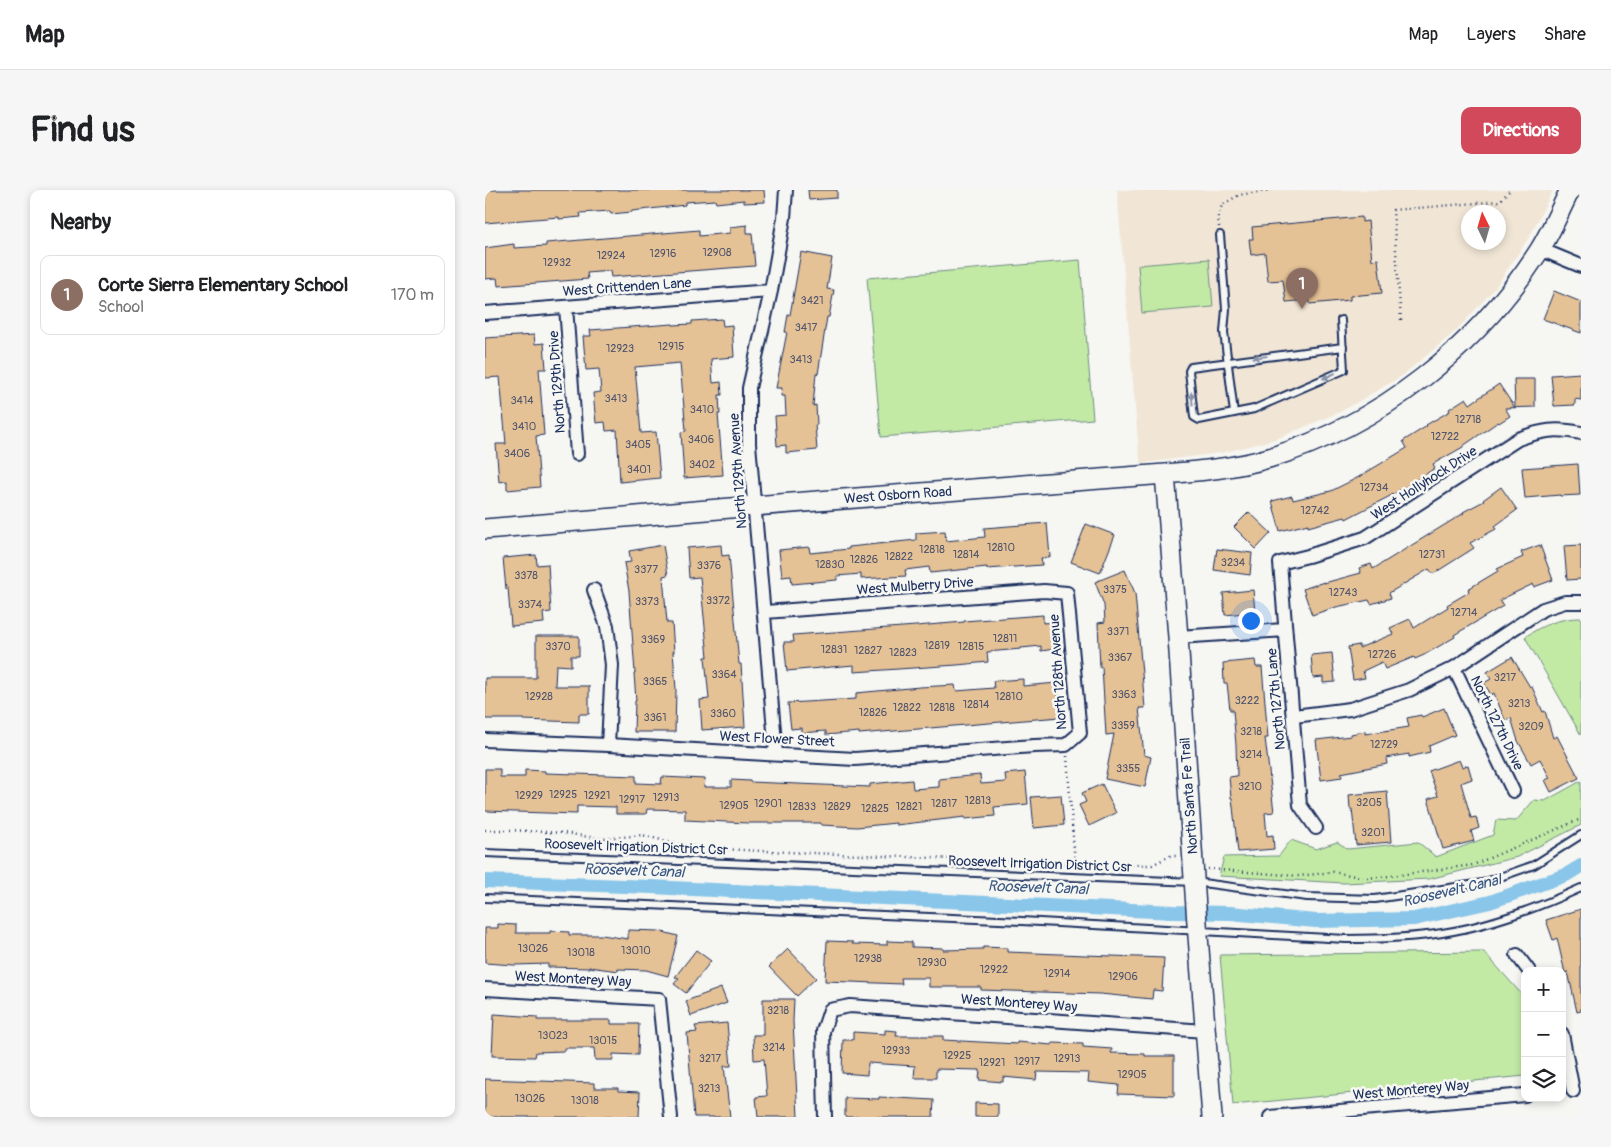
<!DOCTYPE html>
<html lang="en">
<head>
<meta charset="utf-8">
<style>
	:root { --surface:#fff; --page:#f6f6f6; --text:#202124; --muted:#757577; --line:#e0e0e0; --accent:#d1495b }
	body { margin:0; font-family:Pangolin,sans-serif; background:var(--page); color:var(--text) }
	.controls { position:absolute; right:15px; bottom:15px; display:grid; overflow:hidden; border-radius:10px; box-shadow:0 2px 8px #0003 }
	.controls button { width:45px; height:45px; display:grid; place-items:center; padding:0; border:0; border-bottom:1px solid var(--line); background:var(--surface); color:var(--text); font:25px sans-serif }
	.compass { position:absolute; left:976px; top:15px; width:45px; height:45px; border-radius:50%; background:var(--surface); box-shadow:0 2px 8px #0003; rotate:355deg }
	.you { position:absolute; left:765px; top:430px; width:18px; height:18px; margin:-12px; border:4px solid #fff; border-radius:50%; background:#1a73e8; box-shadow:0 0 0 8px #1a73e833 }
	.badge { display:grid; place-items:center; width:32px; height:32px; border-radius:50%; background:var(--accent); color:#fff; font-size:16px; font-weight:700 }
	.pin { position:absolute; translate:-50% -41px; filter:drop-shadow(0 1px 2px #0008) }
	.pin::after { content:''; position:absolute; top:26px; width:18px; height:15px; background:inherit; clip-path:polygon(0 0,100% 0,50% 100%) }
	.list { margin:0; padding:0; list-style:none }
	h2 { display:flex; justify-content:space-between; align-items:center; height:65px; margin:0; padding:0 20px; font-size:21px }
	h2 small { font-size:16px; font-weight:400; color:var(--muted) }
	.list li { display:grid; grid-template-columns:32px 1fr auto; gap:15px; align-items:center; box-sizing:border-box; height:80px; margin:0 10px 10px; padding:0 10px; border:1px solid var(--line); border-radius:10px }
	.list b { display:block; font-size:19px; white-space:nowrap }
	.list p { margin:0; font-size:16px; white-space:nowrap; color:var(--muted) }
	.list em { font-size:16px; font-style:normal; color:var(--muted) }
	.icon { flex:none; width:28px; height:28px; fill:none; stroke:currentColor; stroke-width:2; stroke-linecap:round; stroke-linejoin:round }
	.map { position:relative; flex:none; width:1096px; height:927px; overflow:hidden; border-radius:10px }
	header { display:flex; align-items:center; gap:30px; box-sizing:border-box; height:70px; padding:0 25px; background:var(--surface); border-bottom:1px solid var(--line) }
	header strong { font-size:24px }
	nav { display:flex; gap:28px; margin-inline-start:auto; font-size:18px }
	.intro { display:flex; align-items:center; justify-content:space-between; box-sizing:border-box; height:120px; padding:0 30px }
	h1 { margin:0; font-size:35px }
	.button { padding:12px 22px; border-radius:10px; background:var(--accent); color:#fff; font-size:18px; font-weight:700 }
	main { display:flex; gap:30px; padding:0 30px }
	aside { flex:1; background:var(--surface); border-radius:10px; box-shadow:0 2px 8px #0003 }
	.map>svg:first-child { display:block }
	.built { fill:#f1e6d6; fill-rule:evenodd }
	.green { fill:#c3eaa5; stroke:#6f8c82 }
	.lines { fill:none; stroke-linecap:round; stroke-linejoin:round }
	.canal { stroke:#89c6e9; stroke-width:14 }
	.building { fill:#e5c196; stroke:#1b2f5e }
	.lane-casing { stroke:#1b2f5e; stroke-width:10 }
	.street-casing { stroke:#1b2f5e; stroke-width:16 }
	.secondary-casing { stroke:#1b2f5e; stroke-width:22 }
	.path { stroke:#1b2f5e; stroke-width:2.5; stroke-dasharray:1 4; stroke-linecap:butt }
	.lane { stroke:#f6f6f2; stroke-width:6 }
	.street { stroke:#f6f6f2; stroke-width:12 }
	.secondary { stroke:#f6f6f2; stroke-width:19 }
	.oneway { fill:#8892a8 }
	.labels { text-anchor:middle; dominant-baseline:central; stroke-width:5; stroke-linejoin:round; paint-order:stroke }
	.number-label { font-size:11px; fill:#4e546c }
	.street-label { font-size:14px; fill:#1b2f5e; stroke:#f6f6f2 }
	.water-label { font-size:15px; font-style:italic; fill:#365581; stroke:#f6f6f2 }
</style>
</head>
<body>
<header>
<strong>Map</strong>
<nav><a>Map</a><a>Layers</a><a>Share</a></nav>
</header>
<div class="intro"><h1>Find us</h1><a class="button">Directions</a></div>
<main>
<aside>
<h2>Nearby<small></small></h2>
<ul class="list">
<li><span class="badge" style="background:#8d6e63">1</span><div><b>Corte Sierra Elementary School</b><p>School</p></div><em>170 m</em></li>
</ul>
</aside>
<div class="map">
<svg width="1096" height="927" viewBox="0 0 1096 927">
	<rect width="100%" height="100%" fill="#f6f6f2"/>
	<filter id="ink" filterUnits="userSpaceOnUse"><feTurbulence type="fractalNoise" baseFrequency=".02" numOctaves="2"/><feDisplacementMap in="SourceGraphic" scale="10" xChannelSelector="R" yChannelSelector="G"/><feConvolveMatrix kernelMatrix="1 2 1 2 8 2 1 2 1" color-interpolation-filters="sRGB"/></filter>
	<g filter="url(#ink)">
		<path class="built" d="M632,0H1068L1045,46L1010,98L972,140L917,186L857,221L791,249L741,262L660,273H656L654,264ZM984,22H1014V52H984Z"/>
		<path class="green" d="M724,69L728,117L657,123L653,75Z
			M595,70L608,229L396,247L382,88Z
			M1096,428V545L1040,447C1057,435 1075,428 1096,428Z
			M1096,591V635L1032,667L944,689L859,693L734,686L739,667L794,666L806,650L831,659L852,652L863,659L933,652L951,667L1008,645L1011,630L1031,631L1049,610L1060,611Z
			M999,762L1040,808V886L748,915L735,765Z"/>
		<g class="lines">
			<path class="canal" d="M0,691L166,697L689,722L745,723L831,731L929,729L1005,712L1081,685L1096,676"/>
		</g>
		<path class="building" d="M0,0H279L280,12L259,13V10L231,13L230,10L200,12V15L147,21V22L126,24L125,21L95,23L96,27L74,29V27L0,33Z
			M323,0H352V8L324,10Z
			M877,27V32L883,31L887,70L893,69L897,103L865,106V110L825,114L824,110L801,112L798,90L783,91L780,63L766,65L764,49H768L767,37Z
			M262,35V43H267L270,76L126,87L125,81L102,83L103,89L13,96L12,88L0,89V58L29,54V58L61,56V53L214,40V46L245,43V37Z
			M316,62L347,68L342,99L349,100L344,127H342L333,184L331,183L328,216L331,215L332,235H330L332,260L301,263V255L292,256L290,226L301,225L300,206H296L297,198H291L302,142H300L303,125H305Z
			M1069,101L1096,112V143L1058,129Z
			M237,129L238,136L247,135L249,167L226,169L228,193L236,192L237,205H234L235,224H233L238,285L199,288L196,242L201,241L195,173L150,177L156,243L171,242L175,288L135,292L132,240L121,241L120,232L111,233L108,203L116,202L114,179L101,180L98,146H106L105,140L188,134V135L207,134V131Z
			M49,145L50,154L59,153L61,179H54L59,245L51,246L55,297L22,300V291L14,292L13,279L11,254H21L15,187L0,188V148Z
			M1096,183V210L1090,209V215L1069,216L1066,185Z
			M1029,189H1050V217L1020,218L1025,226L1014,233L1013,232L978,256V257L948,274L950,278L929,292L905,306L861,329L860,327L823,337V334L795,341L787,311L807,306L808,310L846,301L872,288L922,258L918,251L942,236L941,235L965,221L964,219L981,208L985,214L1014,194L1030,218Z
			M1093,274L1095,305L1075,306V305L1040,308L1037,278Z
			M1016,297L1032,320L1010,336L1011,339L985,353L989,358L948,384L944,379L904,403L906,408L886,414L884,410L851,417L827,425L818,399L839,392V393L876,383L874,378L886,374L888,379L979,323L978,322L999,311L998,310Z
			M764,322L786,343L771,359L749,337Z
			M562,333L565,367L556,368L557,375L502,379V377L445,383L444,377L420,380L421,386L376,389V384L352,386V390L307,394L306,386L297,387L294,360L324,357L325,363L364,359V357L431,350V343L460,341L461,351L500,347L499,338Z
			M601,334L630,345L615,383L586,372Z
			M178,355L183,385L178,386L182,433H187L189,462H188L191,499L190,542H149L150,511H151L149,483H150L144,401L139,373L146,372L144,361Z
			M236,355L237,366L244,365L254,474H256L260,537L217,540L215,510L224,509L220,467H223L215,387L204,388L202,358Z
			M1055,355L1068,390L1049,397L1048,394L1015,410L1018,416L969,445L970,447L939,465L930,469L929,467L900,479L897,472L878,481L880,488L868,490L863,457L874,455V458L908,444L905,438L925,429L929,438L963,417L962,415L984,402L983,399L1013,381L1012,379L1038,367L1036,362Z
			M1096,355V389L1082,390L1079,356Z
			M732,359L767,363L765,385L729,380Z
			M51,365L52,375L63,374L66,422L58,423L59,433L26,436L23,398L21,399L18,368Z
			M640,380L650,403L660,518H654L659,565L666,567L660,597L620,589L629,544L621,545L617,477L615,478L613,433L620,432L619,415L610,392Z
			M768,400L770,422L740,425L738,403Z
			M558,425V433L568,432L570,459L556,461V456L536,458V459L502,462L503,472L472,475L369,482V475L302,481L299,452H309L308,445L431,436L479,432V431Z
			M51,446H94V466H86V476L71,475L70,496H104V524H94V532L38,530V529H0V488H51Z
			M847,463L850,492L838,493V487L828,488L826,465Z
			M1027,467L1045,497H1047L1058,522L1060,521L1068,548L1072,546L1094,588L1066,602L1060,590L1065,588L1055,569L1046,574L1033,551L1026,528L1020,530L1009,503L1006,505L999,493L1006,489L1002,482Z
			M770,470L771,477H777L783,548H780L789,622L780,623L782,646L788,645L789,659L753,662L747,608H746L744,587L752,586L751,555L748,520H745L742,493H739L738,473Z
			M538,489V496L572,493L575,527L374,544V542L341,545V541L316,543V538L306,539L303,513L371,509V503L435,497L470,495L471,501L509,498L508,491Z
			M959,518L970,545L944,556L945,562L924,567V564L901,568L902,574L856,583L857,587L836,590L831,550L866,546V544L880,541V544L924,537L922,528L936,525L937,527Z
			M974,570L977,577L983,575L987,589L976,593L986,628L991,627L994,638L986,641L989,651L958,659L943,609L953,606L944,581Z
			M0,579H15V587H40V580L60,581V583L151,586V593L176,594L177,587L220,589L219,597H246V590L265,591V592L385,597V594L427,590L428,599L454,597V589L495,585L496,594L521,592L520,584L540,582L543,614L509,617L510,626L480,629V627L411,635V633L372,637L336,635V633H263L200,630V620L162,619L161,624H131V617L92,616V624L0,621Z
			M617,594L631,623L604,636L594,615L601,612L597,603Z
			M902,601L906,652L871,655L867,619H865L864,605Z
			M576,605L579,635L549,638L546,607Z
			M1096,719V821L1092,822L1083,782L1080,783L1072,748L1068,750L1061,730Z
			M13,734L31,735V743H65V741L84,742V745H117L143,749V740L174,741L193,746L183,786L161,780L133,779V781L104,777V778L63,777V774L29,775L0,773V738H13Z
			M342,751L368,752L367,754L402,755V751L427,752V757L458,758V760L498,759V757L522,758V762L679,768L677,801L668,800L667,809L615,804L496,800V797H444V788H416L417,794L340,791Z
			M303,759L331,788L312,806L284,777Z
			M211,760L226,771L201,803L189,794L194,788L190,787Z
			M236,798L242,813L206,826L201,811Z
			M278,809H309L308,831L313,927H273L271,907L282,906L279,869L269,870L268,845H278Z
			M9,824L52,827V830H126V834H154L153,865L128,864V870H110L109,858H79V861L51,862L50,867L7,866Z
			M242,833L246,876H239L245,927H209L202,843L212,842L210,836Z
			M400,840L412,841L411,846H458V850L532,854V852L567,855V853L598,854V857L627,859L626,863L660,864V866H689V906L633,904L634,895L603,892L604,883L552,882L551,890L518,887V892L494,890L495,880L451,879V888H429L430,876L383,873L382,885L357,883L358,850H368V842L400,844Z
			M0,889L109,893V898H133V901L155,902L154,927H0Z
			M394,907L449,910L448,927H360V908L394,909Z
			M490,913L513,914V927H490Z"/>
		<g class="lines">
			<defs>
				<path id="lane" d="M735,45L741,119L739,142L749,223
					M856,130L859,180L769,219L714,230L709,227L704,181L706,177L858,157
					M0,663L710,692L822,707L890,709L998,693L1049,675L1096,645
					M0,708L537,731L861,749C893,749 925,748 957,743C1005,736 1052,718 1096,698"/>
				<path id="street" d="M1055,59L1096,76
					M81,117L92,264
					M0,123L286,101
					M109,400L122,436L127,475L123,555
					M693,447L800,440
					M969,478L1028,601
					M809,526L865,519L924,500L969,478L1058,419L1080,412H1096
					M0,550L123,555L370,569L549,556L581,555L595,543L582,403L559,401L280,422
					M291,563L264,254V198L286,101L299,28L301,0
					M831,638L815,615L795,373L823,366L880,348L1033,249C1058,240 1070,238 1096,243
					M1032,765L1044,781
					M0,799L174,809L186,927
					M1077,844L1088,901
					M340,927L338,841L345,820L365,816L720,841
					M785,927L1040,905"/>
				<path id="secondary" d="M680,284L693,447L712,733L727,927
					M0,339L269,316L680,284C715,281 750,278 784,268C896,234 991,158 1054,61C1066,42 1075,20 1085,0"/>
			</defs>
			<use href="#lane" class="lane-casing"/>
			<use href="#street" class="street-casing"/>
			<use href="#secondary" class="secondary-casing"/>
			<path class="path" d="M734,37L733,26L737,15L754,5L786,0
				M916,130L908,20L1015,11L1025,0
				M582,566L590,674L667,675L685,666H692
				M0,640H24L79,643L117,649L157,645L192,654L233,659L590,674
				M723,679L814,686L848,682L881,688L906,686L988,675L1096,629"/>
			<use href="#lane" class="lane"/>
			<use href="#street" class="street"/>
			<use href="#secondary" class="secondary"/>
		</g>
		<defs><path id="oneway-solid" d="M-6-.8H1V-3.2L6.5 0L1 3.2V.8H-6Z" transform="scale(1.25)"/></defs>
		<g class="oneway">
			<use href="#oneway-solid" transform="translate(775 167) rotate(173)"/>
			<use href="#oneway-solid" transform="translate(844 186) rotate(156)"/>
			<use href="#oneway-solid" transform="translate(707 209) rotate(-96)"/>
		</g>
	</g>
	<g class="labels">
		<g class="number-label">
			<text x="232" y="62">12908</text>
			<text x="178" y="63">12916</text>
			<text x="126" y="65">12924</text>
			<text x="72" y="72">12932</text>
			<text x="327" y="110">3421</text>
			<text x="321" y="137">3417</text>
			<text x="186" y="156">12915</text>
			<text x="135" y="158">12923</text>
			<text x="316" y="169">3413</text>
			<text x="131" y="208">3413</text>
			<text x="37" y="210">3414</text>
			<text x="217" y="219">3410</text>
			<text x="983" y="229">12718</text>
			<text x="39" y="236">3410</text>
			<text x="960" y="246">12722</text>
			<text x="216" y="249">3406</text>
			<text x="153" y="254">3405</text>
			<text x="32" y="263">3406</text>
			<text x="217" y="274">3402</text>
			<text x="154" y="279">3401</text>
			<text x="889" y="297">12734</text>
			<text x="830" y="320">12742</text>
			<text x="516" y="357">12810</text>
			<text x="447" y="359">12818</text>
			<text x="481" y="364">12814</text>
			<text x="947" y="364">12731</text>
			<text x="414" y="366">12822</text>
			<text x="379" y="369">12826</text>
			<text x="748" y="372">3234</text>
			<text x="345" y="374">12830</text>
			<text x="224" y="375">3376</text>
			<text x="161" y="379">3377</text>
			<text x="41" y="385">3378</text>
			<text x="630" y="399">3375</text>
			<text x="858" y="402">12743</text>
			<text x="233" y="410">3372</text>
			<text x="162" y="411">3373</text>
			<text x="45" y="414">3374</text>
			<text x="979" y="422">12714</text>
			<text x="633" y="441">3371</text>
			<text x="520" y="448">12811</text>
			<text x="168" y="449">3369</text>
			<text x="452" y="455">12819</text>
			<text x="73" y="456">3370</text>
			<text x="486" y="456">12815</text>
			<text x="349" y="459">12831</text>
			<text x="383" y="460">12827</text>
			<text x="418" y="462">12823</text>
			<text x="897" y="464">12726</text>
			<text x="635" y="467">3367</text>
			<text x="239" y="484">3364</text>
			<text x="1020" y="487">3217</text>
			<text x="170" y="491">3365</text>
			<text x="639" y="504">3363</text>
			<text x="54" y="506">12928</text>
			<text x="524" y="506">12810</text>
			<text x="762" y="510">3222</text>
			<text x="1034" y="513">3213</text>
			<text x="491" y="514">12814</text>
			<text x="422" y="517">12822</text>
			<text x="457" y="517">12818</text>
			<text x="388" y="522">12826</text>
			<text x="238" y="523">3360</text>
			<text x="170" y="527">3361</text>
			<text x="638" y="535">3359</text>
			<text x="1046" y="536">3209</text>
			<text x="766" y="541">3218</text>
			<text x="899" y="554">12729</text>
			<text x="766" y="564">3214</text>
			<text x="643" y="578">3355</text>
			<text x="765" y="596">3210</text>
			<text x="78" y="604">12925</text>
			<text x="44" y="605">12929</text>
			<text x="112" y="605">12921</text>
			<text x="181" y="607">12913</text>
			<text x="147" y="609">12917</text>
			<text x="493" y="610">12813</text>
			<text x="884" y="612">3205</text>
			<text x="283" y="613">12901</text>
			<text x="459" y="613">12817</text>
			<text x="249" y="615">12905</text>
			<text x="317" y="616">12833</text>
			<text x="352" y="616">12829</text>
			<text x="424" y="616">12821</text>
			<text x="390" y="618">12825</text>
			<text x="888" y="642">3201</text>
			<text x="48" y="758">13026</text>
			<text x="151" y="760">13010</text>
			<text x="96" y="762">13018</text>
			<text x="383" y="768">12938</text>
			<text x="447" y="772">12930</text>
			<text x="509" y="779">12922</text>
			<text x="572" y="783">12914</text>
			<text x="638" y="786">12906</text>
			<text x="293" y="820">3218</text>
			<text x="68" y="845">13023</text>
			<text x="118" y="850">13015</text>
			<text x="289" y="857">3214</text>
			<text x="411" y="860">12933</text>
			<text x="472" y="865">12925</text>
			<text x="225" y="868">3217</text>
			<text x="582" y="868">12913</text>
			<text x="542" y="871">12917</text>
			<text x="507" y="872">12921</text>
			<text x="647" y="884">12905</text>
			<text x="224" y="898">3213</text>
			<text x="45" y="908">13026</text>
			<text x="100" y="910">13018</text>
		</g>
		<g class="street-label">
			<text transform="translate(142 97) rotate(-4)">West Crittenden Lane</text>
			<text transform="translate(72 192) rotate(-94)">North 129th Drive</text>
			<text transform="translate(253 281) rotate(-94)">North 129th Avenue</text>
			<text transform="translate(939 293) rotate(-33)">West Hollyhock Drive</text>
			<text transform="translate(413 305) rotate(-4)">West Osborn Road</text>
			<text transform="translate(430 396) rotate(-4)">West Mulberry Drive</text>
			<text transform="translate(573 482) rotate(-94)">North 128th Avenue</text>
			<text transform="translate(791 509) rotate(-95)">North 127th Lane</text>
			<text transform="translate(1012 533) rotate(64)">North 127th Drive</text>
			<text transform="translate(292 549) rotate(3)">West Flower Street</text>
			<text transform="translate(704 606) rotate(-94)">North Santa Fe Trail</text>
			<text transform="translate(151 657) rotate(2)">Roosevelt Irrigation District Csr</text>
			<text transform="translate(555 674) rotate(2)">Roosevelt Irrigation District Csr</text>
			<text transform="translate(88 789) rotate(3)">West Monterey Way</text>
			<text transform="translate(534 813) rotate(4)">West Monterey Way</text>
			<text transform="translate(926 900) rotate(-5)">West Monterey Way</text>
		</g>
		<g class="water-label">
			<text transform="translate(149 681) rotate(2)">Roosevelt Canal</text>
			<text transform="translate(553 698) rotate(2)">Roosevelt Canal</text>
			<text transform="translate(967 701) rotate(-13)">Roosevelt Canal</text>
		</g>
	</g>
</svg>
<div class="controls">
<button>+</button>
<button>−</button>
<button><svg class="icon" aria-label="layers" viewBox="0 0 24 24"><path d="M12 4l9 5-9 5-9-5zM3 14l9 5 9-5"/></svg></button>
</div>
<svg class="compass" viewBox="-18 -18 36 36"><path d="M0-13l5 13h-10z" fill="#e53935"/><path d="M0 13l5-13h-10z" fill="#757577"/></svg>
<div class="you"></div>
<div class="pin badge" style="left:817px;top:119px;background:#8d6e63">1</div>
</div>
</main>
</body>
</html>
